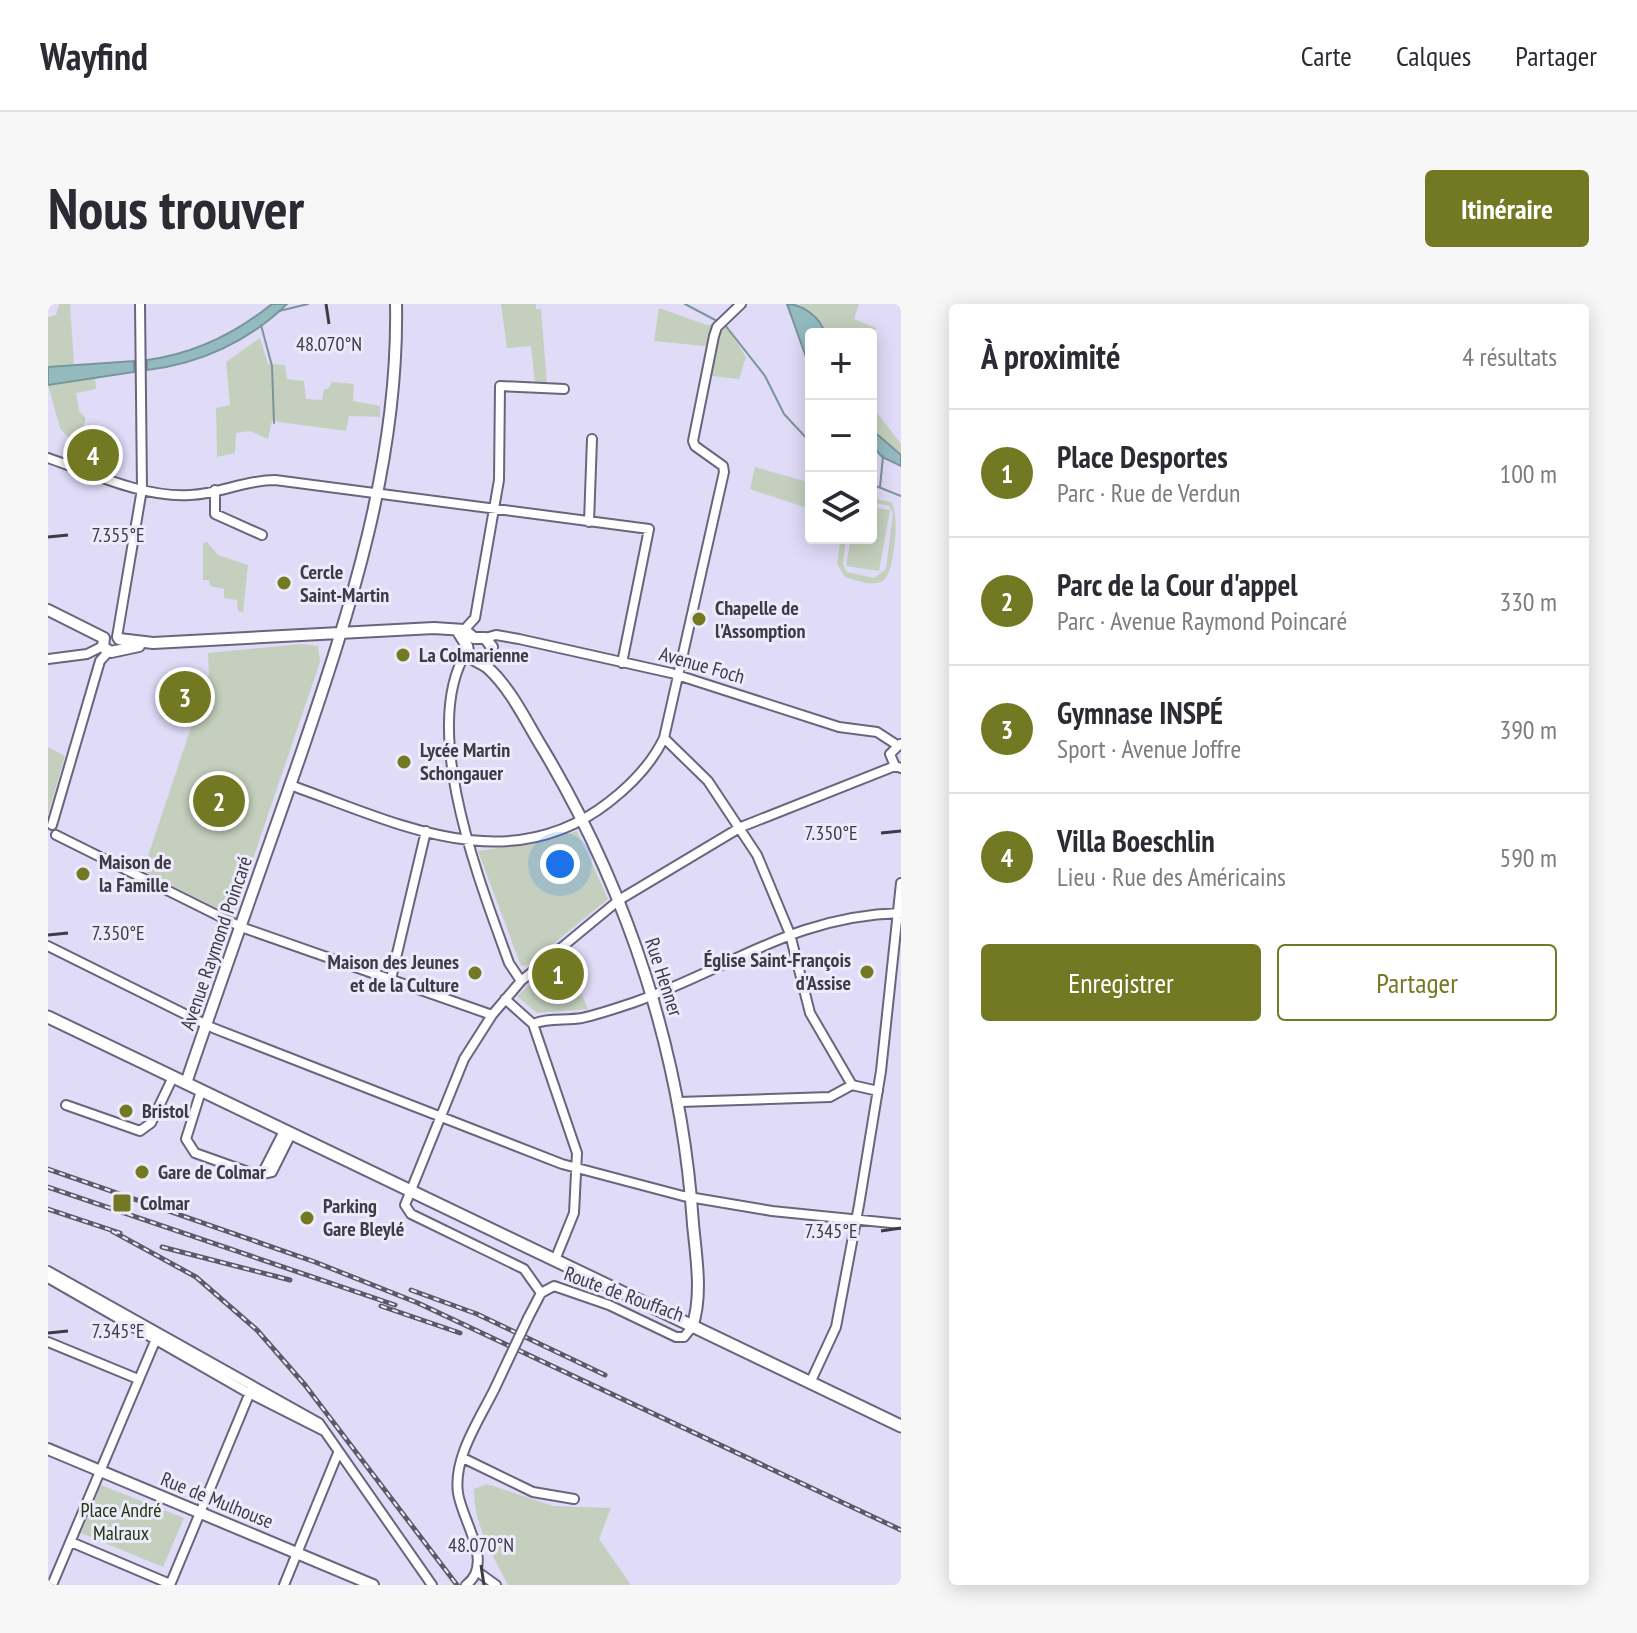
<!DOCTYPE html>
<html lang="fr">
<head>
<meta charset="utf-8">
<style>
	:root { --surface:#fff; --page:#f7f7f7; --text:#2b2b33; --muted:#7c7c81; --line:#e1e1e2; --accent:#737923 }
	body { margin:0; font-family:"PT Sans Narrow",sans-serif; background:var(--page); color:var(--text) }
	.controls { position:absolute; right:24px; top:24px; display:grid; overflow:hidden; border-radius:8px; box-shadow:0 4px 20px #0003 }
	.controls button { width:72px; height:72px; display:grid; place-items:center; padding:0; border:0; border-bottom:2px solid var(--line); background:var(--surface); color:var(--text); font:40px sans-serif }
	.you { position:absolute; left:512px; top:560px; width:28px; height:28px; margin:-20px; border:6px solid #fff; border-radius:50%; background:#1a73e8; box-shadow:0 0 0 12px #1a73e833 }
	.badge { display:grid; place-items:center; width:52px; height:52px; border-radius:50%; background:var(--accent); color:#fff; font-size:26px; font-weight:700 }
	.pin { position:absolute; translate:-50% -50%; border:4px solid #fff; box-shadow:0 2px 8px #0006 }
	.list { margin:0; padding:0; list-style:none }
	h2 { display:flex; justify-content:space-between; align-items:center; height:104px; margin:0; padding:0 32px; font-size:34px }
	h2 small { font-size:26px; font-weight:400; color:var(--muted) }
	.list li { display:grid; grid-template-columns:52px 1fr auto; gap:24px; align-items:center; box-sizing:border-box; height:128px; padding:0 32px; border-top:2px solid var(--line) }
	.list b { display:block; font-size:30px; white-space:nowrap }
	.list p { margin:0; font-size:26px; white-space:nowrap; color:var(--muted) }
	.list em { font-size:26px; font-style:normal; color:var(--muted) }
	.actions { display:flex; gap:16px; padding:24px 32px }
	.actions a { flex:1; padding:18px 0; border:2px solid var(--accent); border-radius:8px; text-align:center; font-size:28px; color:var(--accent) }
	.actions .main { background:var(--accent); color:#fff }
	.icon { flex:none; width:44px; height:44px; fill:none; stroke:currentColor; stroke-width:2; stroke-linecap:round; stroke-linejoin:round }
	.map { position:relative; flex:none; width:853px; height:1281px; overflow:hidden; border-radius:8px }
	header { display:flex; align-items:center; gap:48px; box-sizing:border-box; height:112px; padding:0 40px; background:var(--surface); border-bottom:2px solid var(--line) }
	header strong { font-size:38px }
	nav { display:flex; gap:44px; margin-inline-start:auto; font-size:28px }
	.intro { display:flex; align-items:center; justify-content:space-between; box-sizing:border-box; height:192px; padding:0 48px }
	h1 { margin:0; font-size:56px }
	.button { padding:20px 36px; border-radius:8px; background:var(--accent); color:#fff; font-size:28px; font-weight:700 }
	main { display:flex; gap:48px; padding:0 48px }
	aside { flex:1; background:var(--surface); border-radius:8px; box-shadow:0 4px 20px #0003 }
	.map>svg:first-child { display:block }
	.green { fill:#c4d0bd }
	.water { fill:#93bbbf; stroke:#79959b; stroke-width:2 }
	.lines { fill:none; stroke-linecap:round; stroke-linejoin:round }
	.stream { stroke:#79959b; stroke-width:2 }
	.minor-casing { stroke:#6a657d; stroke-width:12 }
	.tertiary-casing { stroke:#6a657d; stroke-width:14 }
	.secondary-casing { stroke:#6a657d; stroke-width:15 }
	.minor { stroke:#fff; stroke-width:8 }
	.tertiary { stroke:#fff; stroke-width:10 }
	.secondary { stroke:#fff; stroke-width:11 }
	.rail-casing { stroke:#5c5a68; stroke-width:5 }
	.rail { stroke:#edeafb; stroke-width:2; stroke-dasharray:6; stroke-linecap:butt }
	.minor-bridge-casing { stroke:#6a657d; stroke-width:12; stroke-linecap:butt }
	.minor-bridge { stroke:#fff; stroke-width:8 }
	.ticks { fill:none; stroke:#3d3b46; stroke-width:3 }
	.poi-dot { fill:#737923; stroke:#edeafb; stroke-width:3 }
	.labels { text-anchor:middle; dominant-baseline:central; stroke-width:6; stroke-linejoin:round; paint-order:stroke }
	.poi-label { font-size:20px; font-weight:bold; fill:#3d3b46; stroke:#edeafb; text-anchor:start }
	.street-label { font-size:20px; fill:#3d3b46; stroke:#edeafb }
	.park-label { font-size:20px; fill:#20390f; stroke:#edeafb }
	.ticks-label { font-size:20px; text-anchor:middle; fill:#3d3b46; stroke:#edeafb; stroke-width:6; stroke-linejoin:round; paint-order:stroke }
</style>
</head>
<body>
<header>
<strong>Wayfind</strong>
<nav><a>Carte</a><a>Calques</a><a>Partager</a></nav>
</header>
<div class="intro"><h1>Nous trouver</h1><a class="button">Itinéraire</a></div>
<main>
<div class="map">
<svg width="853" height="1281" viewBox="0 0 853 1281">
	<rect width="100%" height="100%" fill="#e0dbf7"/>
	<path class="green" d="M11,0H22L26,61L0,63V13L8,11Z
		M453,0H488V5H493L499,80H487L483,42L459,44Z
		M751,0H811L806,15L828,24L823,37V30H777L775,20Z
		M611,4L659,21L677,19L698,53L691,75L664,72L667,43L606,37Z
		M212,34L220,60L237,61L239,75L256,77L258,95L274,96L276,85H280L284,78L306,80L305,97L332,102V113L301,112L298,127L224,117L220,135L202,127L188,129L187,149L169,153L168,104L182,101L178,58Z
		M47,73L48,85L28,89L31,107L38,114L30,140L25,139L12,124L0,81Z
		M823,101L853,140V151L823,125Z
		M707,163L763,179L759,204L702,185Z
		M823,194L843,198C852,208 847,269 835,277C825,283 807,276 797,273L789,260L793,234H798L795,260L799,268L826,274L838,265L845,209L841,202L823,198Z
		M823,203L842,206L831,267L798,262L803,234H823Z
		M159,238L170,251L200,261L195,308L190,307L189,296L176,294V285L162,282L161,276H155V239Z
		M253,340L270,342L272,358L188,605L179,609L95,567L161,370L160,349Z
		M0,443L17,452L0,510Z
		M529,527L560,595L479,661L473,662L430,547L495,538Z
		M517,649L540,705L489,709L469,692Z
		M439,1180L505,1202L563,1204L551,1235L583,1281H460C445,1252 425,1219 426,1185Z
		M53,1181L136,1214L115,1263L33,1229Z"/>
	<path class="water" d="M224,0H239C201,37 152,60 99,66V56C146,50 188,29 224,0Z
		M739,0C754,0 774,14 777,30H763V67Z
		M86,57V68L0,81V63Z
		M823,125L853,151V162L834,153L823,140Z"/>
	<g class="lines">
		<path class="stream" d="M637,0L671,18
			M231,7L260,0
			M213,21L224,62L226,119
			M677,21L717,72L736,110L763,139
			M823,180L853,192
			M832,183L835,152"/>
		<defs>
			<path id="minor" d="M0,154C44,169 95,194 142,191C171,190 197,176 227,176L601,225L574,359
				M167,186V210L214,231
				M541,218L544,135
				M416,326L427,314L451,176L452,82L516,85
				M69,333L94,185L92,0
				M437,334L448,331L471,335L623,369L791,423L829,428L849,441
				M419,347C370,424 433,581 461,659L473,677
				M0,355L39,350L55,342
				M616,434L660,477L709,551L742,630L762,709L804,781
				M852,440L842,450L847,462L853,464
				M242,481C347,518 459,578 561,498C583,481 604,459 616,434L676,168L675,162L647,142L645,137L666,32L669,23L693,0
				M4,521L52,357L60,348
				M8,531L193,623L444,711
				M0,642L165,724L514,860L635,892L724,907L853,920
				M343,675L378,527
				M457,695L485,720C501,713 517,717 534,714C552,710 569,704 587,698C684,664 744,612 853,609
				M485,720L529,849L526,909L507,956
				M804,781L830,787
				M153,787L138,835L147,849L209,871L224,868L243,830
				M631,798L782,793L804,781
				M18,801L92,827L103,819L125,773
				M213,872L236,827
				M0,967L271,1119L384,1281
				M0,974L197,1087L274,1126
				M493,989L476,965L363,910L357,901L416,755L444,711L473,677L571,596L693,523L847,462
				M480,1014L493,989L506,982L561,1001L628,1033H636L644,1023
				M0,1038L90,1075
				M762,1079L788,1023L811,901L833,767L853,579
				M415,1154L485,1188L526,1195
				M23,1238L122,1280
				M430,1268L448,1281
				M4,1281L108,1035
				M122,1281L203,1086
				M236,1281L290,1149
				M418,1281C447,1260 414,1217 410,1189C405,1153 432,1115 447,1084"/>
			<path id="tertiary" d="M0,306L56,334
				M409,326L419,342L421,352C427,358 435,359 441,365C463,385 479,419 495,445C581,589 634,753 645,920C648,952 655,992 644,1023
				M56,334L55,343L63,348L91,342
				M426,334H437L444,343L441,353L432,358
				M71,335L105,339L386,324L416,326L426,334
				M138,779C175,670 214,562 252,453C302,307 351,157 348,0
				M0,1145L325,1281"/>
			<path id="secondary" d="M0,713L853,1122"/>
		</defs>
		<use href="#minor" class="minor-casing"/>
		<use href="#tertiary" class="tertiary-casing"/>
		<use href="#secondary" class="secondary-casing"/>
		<use href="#minor" class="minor"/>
		<use href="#tertiary" class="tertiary"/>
		<use href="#secondary" class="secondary"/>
		<defs>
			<path id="rail" d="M0,865L267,958L370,999L853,1226
				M0,883L347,1001
				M0,905L72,929
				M64,927L148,973L209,1026L257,1081L409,1281
				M114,943L242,976
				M363,986L429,1010L557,1071
				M333,1002L412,1029"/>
		</defs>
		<use href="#rail" class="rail-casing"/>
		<use href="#rail" class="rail"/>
		<defs>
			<path id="minor-bridge" d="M447,1084L480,1014"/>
		</defs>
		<use href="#minor-bridge" class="minor-bridge-casing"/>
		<use href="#minor-bridge" class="minor-bridge"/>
	</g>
	<path class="ticks" d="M278,0L281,20M0,233L20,231M833,529L853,527M0,631L20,629M833,927L853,924M0,1029L20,1027M433,1261L436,1281"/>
	<g class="poi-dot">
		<circle cx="236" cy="279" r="8"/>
		<circle cx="651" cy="315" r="8"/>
		<circle cx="355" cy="351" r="8"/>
		<circle cx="356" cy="458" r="8"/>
		<circle cx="35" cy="570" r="8"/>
		<circle cx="819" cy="668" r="8"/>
		<circle cx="427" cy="669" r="8"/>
		<circle cx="78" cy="807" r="8"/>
		<circle cx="94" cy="868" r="8"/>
		<rect x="64" y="889" width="20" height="20" rx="4"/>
		<circle cx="259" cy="914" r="8"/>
	</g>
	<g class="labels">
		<g class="poi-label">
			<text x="252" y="268">Cercle<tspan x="252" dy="23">Saint-Martin</tspan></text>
			<text x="667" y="304">Chapelle de<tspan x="667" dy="23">l'Assomption</tspan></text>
			<text x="371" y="351">La Colmarienne</text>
			<text x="372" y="446">Lycée Martin<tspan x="372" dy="23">Schongauer</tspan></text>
			<text x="51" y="558">Maison de<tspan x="51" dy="23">la Famille</tspan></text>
			<text x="803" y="656" text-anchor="end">Église Saint-François<tspan x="803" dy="23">d'Assise</tspan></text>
			<text x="411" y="658" text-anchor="end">Maison des Jeunes<tspan x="411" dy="23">et de la Culture</tspan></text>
			<text x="94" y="807">Bristol</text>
			<text x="110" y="868">Gare de Colmar</text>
			<text x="92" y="899">Colmar</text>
			<text x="275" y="902">Parking<tspan x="275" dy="23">Gare Bleylé</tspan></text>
		</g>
		<g class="street-label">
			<text transform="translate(654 361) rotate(16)">Avenue Foch</text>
			<text transform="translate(168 639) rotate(-71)">Avenue Raymond Poincaré</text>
			<text transform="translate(616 673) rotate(72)">Rue Henner</text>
			<text transform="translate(576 990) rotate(20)">Route de Rouffach</text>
			<text transform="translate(169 1196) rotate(22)">Rue de Mulhouse</text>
		</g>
		<g class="park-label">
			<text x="73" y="1206">Place André<tspan x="73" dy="23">Malraux</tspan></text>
		</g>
	</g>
	<g class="ticks-label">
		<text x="281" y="47">48.070°N</text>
		<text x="70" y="238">7.355°E</text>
		<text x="783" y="536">7.350°E</text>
		<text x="70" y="636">7.350°E</text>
		<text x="783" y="934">7.345°E</text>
		<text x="70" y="1034">7.345°E</text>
		<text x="433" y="1248">48.070°N</text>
	</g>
</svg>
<div class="controls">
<button>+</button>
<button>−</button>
<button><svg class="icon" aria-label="layers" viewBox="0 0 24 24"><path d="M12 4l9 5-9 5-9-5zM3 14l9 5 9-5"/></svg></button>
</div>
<div class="you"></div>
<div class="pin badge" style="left:510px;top:670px">1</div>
<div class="pin badge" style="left:171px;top:497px">2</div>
<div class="pin badge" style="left:137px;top:393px">3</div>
<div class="pin badge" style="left:45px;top:151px">4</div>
</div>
<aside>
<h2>À proximité<small>4 résultats</small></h2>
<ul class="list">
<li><span class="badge">1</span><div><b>Place Desportes</b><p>Parc · Rue de Verdun</p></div><em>100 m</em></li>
<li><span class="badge">2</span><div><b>Parc de la Cour d'appel</b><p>Parc · Avenue Raymond Poincaré</p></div><em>330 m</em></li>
<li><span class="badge">3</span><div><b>Gymnase INSPÉ</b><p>Sport · Avenue Joffre</p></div><em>390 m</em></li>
<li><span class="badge">4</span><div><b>Villa Boeschlin</b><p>Lieu · Rue des Américains</p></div><em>590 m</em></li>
</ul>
<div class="actions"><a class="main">Enregistrer</a><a>Partager</a></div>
</aside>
</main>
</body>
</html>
